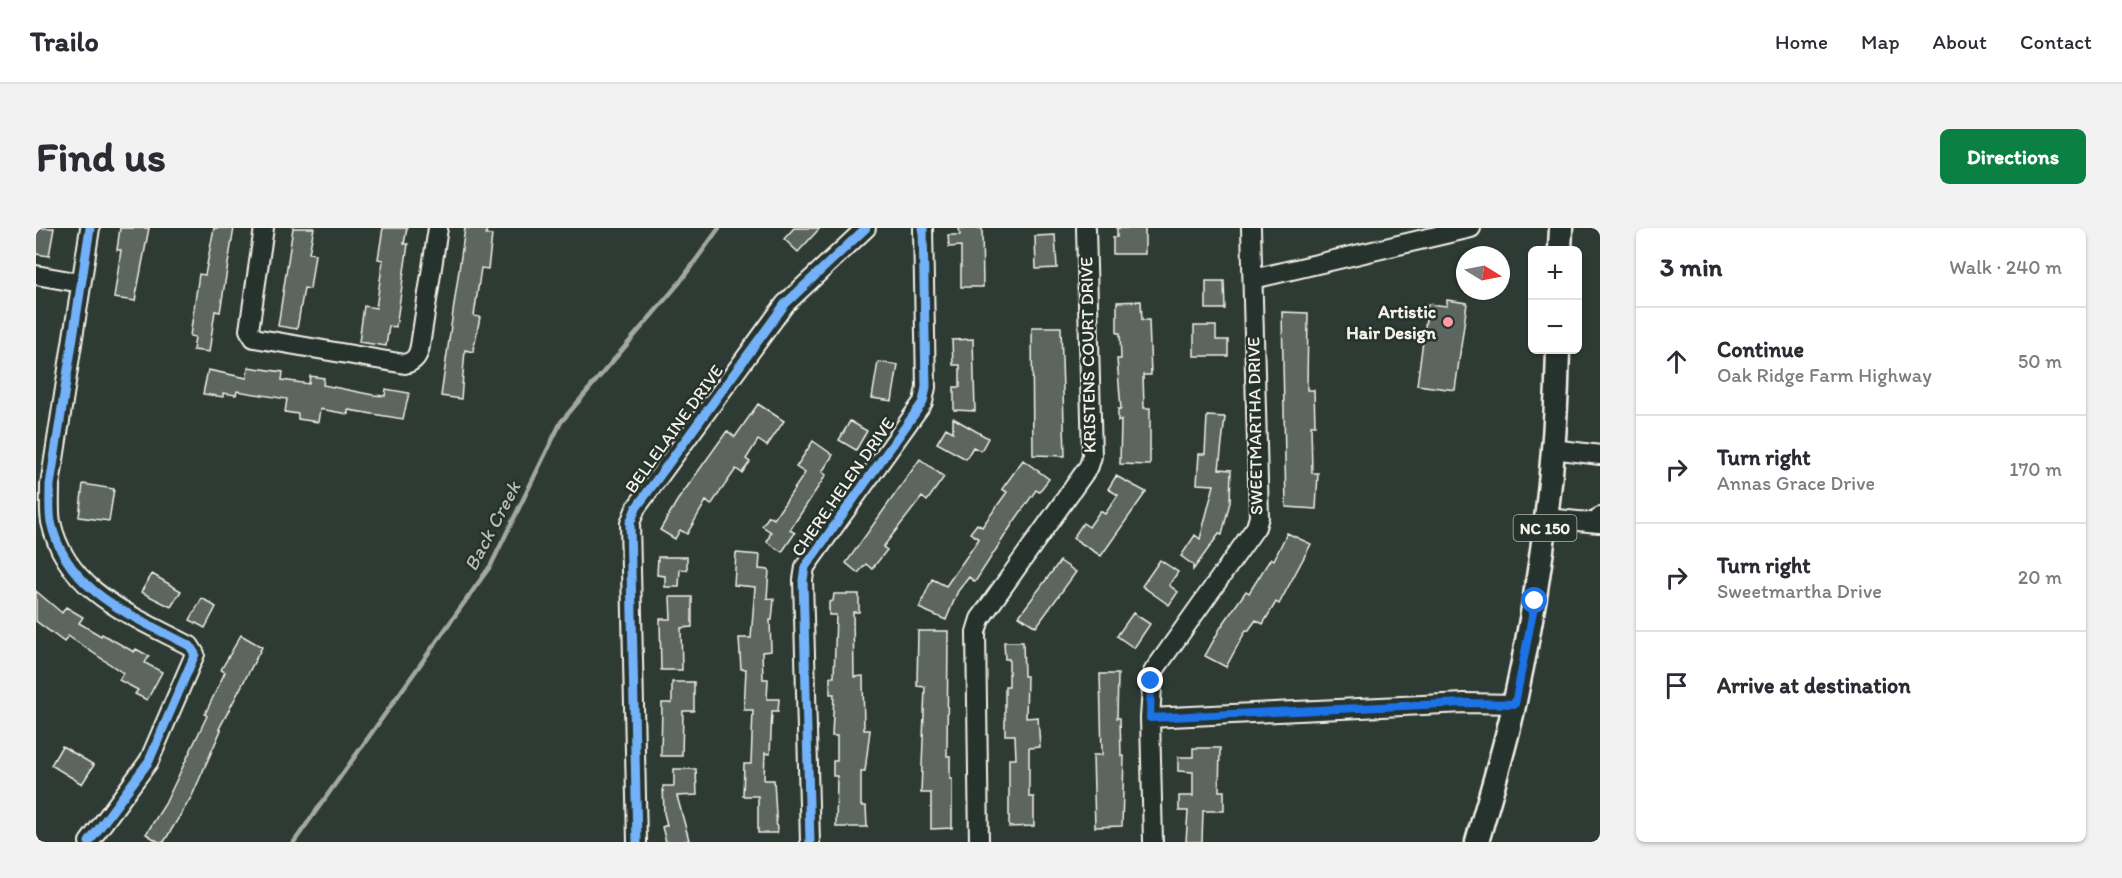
<!DOCTYPE html>
<html lang="en">
<head>
<meta charset="utf-8">
<style>
	:root { --surface:#fff; --page:#f2f2f3; --text:#2b2b33; --muted:#7c7c81; --line:#e1e1e2; --accent:#0b8043 }
	body { margin:0; font-family:Itim,sans-serif; background:var(--page); color:var(--text) }
	.controls { position:absolute; right:18px; top:18px; display:grid; overflow:hidden; border-radius:9px; box-shadow:0 2px 4px #0004 }
	.controls button { width:54px; height:54px; display:grid; place-items:center; padding:0; border:0; border-bottom:2px solid var(--line); background:var(--surface); color:var(--text); font:30px sans-serif }
	.compass { position:absolute; left:1420px; top:18px; width:54px; height:54px; border-radius:50%; background:var(--surface); box-shadow:0 2px 4px #0004; rotate:100deg }
	.stop { position:absolute; width:18px; height:18px; margin:-14px; border:4px solid #1a73e8; border-radius:50%; background:#fff }
	.stop.end { background:#1a73e8; border-color:#fff; box-shadow:0 2px 6px #0008 }
	.list { margin:0; padding:0; list-style:none }
	h2 { display:flex; justify-content:space-between; align-items:center; height:78px; margin:0; padding:0 24px; font-size:26px }
	h2 small { font-size:20px; font-weight:400; color:var(--muted) }
	.list li { display:grid; grid-template-columns:39px 1fr auto; gap:18px; align-items:center; box-sizing:border-box; height:108px; padding:0 24px; border-top:2px solid var(--line) }
	.list b { display:block; font-size:22px; white-space:nowrap }
	.list p { margin:0; font-size:20px; white-space:nowrap; color:var(--muted) }
	.list em { font-size:20px; font-style:normal; color:var(--muted) }
	.icon { flex:none; width:33px; height:33px; fill:none; stroke:currentColor; stroke-width:2; stroke-linecap:round; stroke-linejoin:round }
	.map { position:relative; flex:none; width:1564px; height:614px; overflow:hidden; border-radius:9px }
	header { display:flex; align-items:center; gap:36px; box-sizing:border-box; height:84px; padding:0 30px; background:var(--surface); border-bottom:2px solid var(--line) }
	header strong { font-size:28px }
	nav { display:flex; gap:33px; margin-inline-start:auto; font-size:21px }
	.intro { display:flex; align-items:center; justify-content:space-between; box-sizing:border-box; height:144px; padding:0 36px }
	h1 { margin:0; font-size:42px }
	.button { padding:15px 27px; border-radius:9px; background:var(--accent); color:#fff; font-size:21px; font-weight:700 }
	main { display:flex; gap:36px; padding:0 36px }
	aside { flex:1; background:var(--surface); border-radius:9px; box-shadow:0 2px 4px #0004 }
	.map>svg:first-child { display:block }
	.lines { fill:none; stroke-linecap:round; stroke-linejoin:round }
	.stream { stroke:#a4a8a0; stroke-width:4.5 }
	.building { fill:#5c655e; stroke:#f4f1e8; stroke-width:1.5 }
	.minor-casing { stroke:#f4f1e8; stroke-width:22 }
	.major-casing { stroke:#f4f1e8; stroke-width:27 }
	.minor { stroke:#26332d; stroke-width:18 }
	.major { stroke:#26332d; stroke-width:22 }
	.cycleway-casing { stroke:#26332d; stroke-width:13 }
	.cycleway { stroke:#73b2f8; stroke-width:9 }
	.route { stroke:#1a73e8; stroke-width:8 }
	.poi-dot { fill:#ff9aa2; stroke:#26332d; stroke-width:2 }
	.labels { text-anchor:middle; dominant-baseline:central; stroke-width:5; stroke-linejoin:round; paint-order:stroke }
	.shield { fill:#26332d; stroke:#b6b8b0; stroke-width:1.5 }
	.shield-label { font-size:16px; font-weight:bold; fill:#f4f1e8 }
	.poi-label { font-size:18px; font-weight:bold; fill:#f4f1e8; stroke:#26332d; text-anchor:end }
	.street-label { font-size:18px; fill:#f4f1e8; stroke:#26332d }
	.water-label { font-size:20px; font-style:italic; fill:#b8bab2; stroke:#26332d }
</style>
</head>
<body>
<header>
<strong>Trailo</strong>
<nav><a>Home</a><a>Map</a><a>About</a><a>Contact</a></nav>
</header>
<div class="intro"><h1>Find us</h1><a class="button">Directions</a></div>
<main>
<div class="map">
<svg width="1564" height="614" viewBox="0 0 1564 614">
	<rect width="100%" height="100%" fill="#2e3b34"/>
	<filter id="ink" filterUnits="userSpaceOnUse"><feTurbulence type="fractalNoise" baseFrequency=".0167" numOctaves="2"/><feDisplacementMap in="SourceGraphic" scale="12" xChannelSelector="R" yChannelSelector="G"/><feConvolveMatrix kernelMatrix="1 2 1 2 8 2 1 2 1" color-interpolation-filters="sRGB"/></filter>
	<g filter="url(#ink)">
		<g class="lines">
			<path class="stream" d="M258,614L455,337L525,194L644,54L683,0"/>
		</g>
		<path class="building" d="M0,0H18L13,28L0,26Z
			M84,0H113L99,73L78,70L85,22H81Z
			M178,0H198L184,84L179,83L173,124L157,122L159,109L154,108L163,46L169,47Z
			M257,0H278L273,25L279,26L274,61L268,60L261,101L242,98Z
			M347,0H371L368,16H372L360,99L353,98L350,118L323,114L328,78L340,80L347,32L342,31Z
			M429,0H451L450,6L456,7L452,41L445,40L438,88L444,89L437,124L429,122L425,171L405,168Z
			M758,0H784L762,24L748,11Z
			M923,0H946L947,59H925V18L913,19L912,7H924Z
			M1081,0H1109V26H1077V9H1081Z
			M1019,7L1021,40L1000,41L999,8Z
			M1170,53H1188L1189,81H1170Z
			M1411,72L1431,75L1419,162L1381,157L1392,76L1411,78Z
			M1105,73L1106,92H1113L1115,147H1107L1108,180H1114V237L1084,236L1085,192L1082,193V181H1085L1081,131H1085L1084,105H1081V74Z
			M1246,84L1272,85L1271,162H1278L1279,197H1275L1276,245H1282L1280,281L1250,279Z
			M1158,98H1180V112H1192V128H1158Z
			M996,99H1025L1029,228L997,227Z
			M937,111L939,183L918,182V159H924V137H917L916,112Z
			M842,134L862,137L856,173L836,170Z
			M212,139L247,144L246,152L273,156L274,148L288,150L287,157L337,167L349,168L350,161L373,165L367,191L312,182V186L284,181L282,194L262,191V186L249,184L251,171L201,163L200,167L187,165V169L167,166L172,142L211,150Z
			M722,176L748,193L731,218L722,212L710,231L714,234L706,245L700,241L675,277L670,273L651,306L644,302L639,311L624,302L641,273L691,203L699,209Z
			M1171,188L1189,189L1183,241L1195,242L1194,274L1186,307L1183,306L1157,342V337L1145,328L1159,307L1164,311L1178,257L1161,256L1163,226H1169Z
			M917,190L952,210L945,223L937,219L930,231L901,215L910,200L917,204Z
			M814,193L831,203L820,222L803,212Z
			M777,213L797,227L786,244L790,247L754,302L759,305L746,324L731,314L735,304L726,298L733,288L738,291L769,245L760,239Z
			M884,231L908,249L891,273L886,269L847,319L851,322L836,341L830,336L822,345L810,335Z
			M987,232L1013,251L1003,264L1000,262L977,295L939,354L933,349L922,363L910,392L883,380L896,351L910,358L943,311L934,305L941,296L946,299L971,264L966,261Z
			M1080,248L1110,264L1065,328L1037,310L1047,295L1053,299L1064,283L1069,286L1082,267L1072,261Z
			M47,256L78,261L73,293L43,289Z
			M1251,305L1275,316L1243,376L1240,374L1227,396L1220,392L1212,403L1210,402L1190,439L1169,428L1185,399L1210,363L1213,365L1235,330L1238,332Z
			M700,325L724,327L723,341L733,342L731,370L738,371L736,392H734L735,423L726,424L727,451H732L731,471H743L742,483H736L734,526L729,525L728,552H738L741,605H722V568H707L708,536H715L717,482H708L710,441H705L703,410H715L719,359L698,357Z
			M622,329H651V342L644,341L643,359H629V348L621,347Z
			M1124,332L1142,344L1133,357L1142,364L1133,377L1106,358Z
			M1024,333L1040,344L1000,399L983,388Z
			M116,346L145,363L135,379L105,364Z
			M0,363L26,385L30,379L47,389L43,395L65,408L66,406L98,424L100,421L113,428L109,435L126,444L111,472L99,466L102,462L83,452L87,445L32,408L28,414L0,393Z
			M798,366H823V384H817L818,449L827,448L828,502H834L829,543H825V578H830L831,599H800L801,548H797V533H801V508H796L798,466H794V449H798L800,387H793V374L797,373Z
			M634,369H656V399L645,400L646,442H625L624,391H635Z
			M166,370L180,379L169,400L154,392Z
			M1097,385L1114,396L1098,420L1081,408Z
			M882,403H912L911,528H914V551H916V600L895,601V565H885L889,459L881,458Z
			M205,407L226,419L183,501L185,502L156,568L128,614H123L110,606L129,576L171,488L169,486L189,444L185,442Z
			M968,414H987L988,448H991L990,490L1002,489L1004,519L993,520V569H998V598L973,599V531H980L979,507H969V458H973V431H969Z
			M1064,446H1082L1081,490H1084L1085,528H1088L1086,598L1059,599L1057,527H1066Z
			M636,454H658V483H647L646,528H625L626,475H636Z
			M26,518L58,537L46,556L15,537Z
			M1157,520H1184L1183,563H1188V583H1167L1166,614H1150L1152,583H1143V568H1157V544L1142,543V529H1157Z
			M638,541H660L661,567L641,568L653,612L646,614H630L626,599L631,597L628,585L627,558H638Z"/>
		<g class="lines">
			<defs>
				<path id="minor" d="M228,0L213,102L218,110L369,136C379,133 382,128 384,118L402,0
					M0,47L45,55
					M1217,51L1435,0
					M1517,221L1564,227
					M1510,290L1563,295L1564,289
					M1114,490L1429,475L1479,476
					M53,614L113,533L159,426L154,418C97,388 30,364 15,294C13,283 14,269 14,257L54,0
					M601,614L594,295L600,280L749,76L830,0
					M774,614L767,352L769,339L887,174L890,159L887,0
					M943,614L940,404L944,391L1053,238L1056,228L1050,0
					M1117,614L1114,490L1117,444L1220,299L1223,289L1215,0"/>
				<path id="major" d="M1524,22L1525,0
					M1441,614C1454,567 1469,521 1479,473C1504,358 1520,240 1522,122"/>
			</defs>
			<use href="#minor" class="minor-casing"/>
			<use href="#major" class="major-casing"/>
			<use href="#minor" class="minor"/>
			<use href="#major" class="major"/>
			<defs>
				<path id="cycleway" d="M53,614L113,533L159,426L154,418C97,388 30,364 15,294C13,283 14,269 14,257L54,0
					M601,614L594,295L600,280L749,76L830,0
					M774,614L767,352L769,339L887,174L890,159L887,0"/>
			</defs>
			<use href="#cycleway" class="cycleway-casing"/>
			<use href="#cycleway" class="cycleway"/>
		</g>
	</g>
	<g class="lines" filter="url(#ink)">
		<path class="route" d="M1115,453L1114,490L1429,475L1479,476L1499,373"/>
	</g>
	<circle class="poi-dot" cx="1412" cy="94" r="6"/>
	<g class="labels">
		<rect class="shield" x="1477.5" y="287" width="63" height="26" rx="4.5"/>
		<g class="shield-label">
			<text x="1509" y="300">NC 150</text>
		</g>
		<g class="poi-label">
			<text x="1400" y="84">Artistic<tspan x="1400" dy="21">Hair Design</tspan></text>
		</g>
		<g class="street-label">
			<text transform="translate(1052 127) rotate(-91)">KRISTENS COURT DRIVE</text>
			<text transform="translate(1219 198) rotate(-91)">SWEETMARTHA DRIVE</text>
			<text transform="translate(638 201) rotate(-54)">BELLELAINE DRIVE</text>
			<text transform="translate(807 259) rotate(-55)">CHERE HELEN DRIVE</text>
		</g>
		<g class="water-label">
			<text transform="translate(456 298) rotate(-62)">Back Creek</text>
		</g>
	</g>
</svg>
<div class="controls">
<button>+</button>
<button>−</button>
</div>
<svg class="compass" viewBox="-18 -18 36 36"><path d="M0-13l5 13h-10z" fill="#e53935"/><path d="M0 13l5-13h-10z" fill="#7c7c81"/></svg>
<div class="stop" style="left:1499px;top:373px"></div>
<div class="stop end" style="left:1115px;top:453px"></div>
</div>
<aside>
<h2>3 min<small>Walk · 240 m</small></h2>
<ul class="list">
<li><svg class="icon" aria-label="ahead" viewBox="0 0 24 24"><path d="M12 20V5M6 11l6-6 6 6"/></svg><div><b>Continue</b><p>Oak Ridge Farm Highway</p></div><em>50 m</em></li>
<li><svg class="icon" aria-label="right" viewBox="0 0 24 24"><path d="M7 20v-9h11M14 6l5 5-5 5"/></svg><div><b>Turn right</b><p>Annas Grace Drive</p></div><em>170 m</em></li>
<li><svg class="icon" aria-label="right" viewBox="0 0 24 24"><path d="M7 20v-9h11M14 6l5 5-5 5"/></svg><div><b>Turn right</b><p>Sweetmartha Drive</p></div><em>20 m</em></li>
<li><svg class="icon" aria-label="arrive" viewBox="0 0 24 24"><path d="M6 21V4h12l-3 4 3 4H6"/></svg><div><b>Arrive at destination</b></div></li>
</ul>
</aside>
</main>
</body>
</html>
